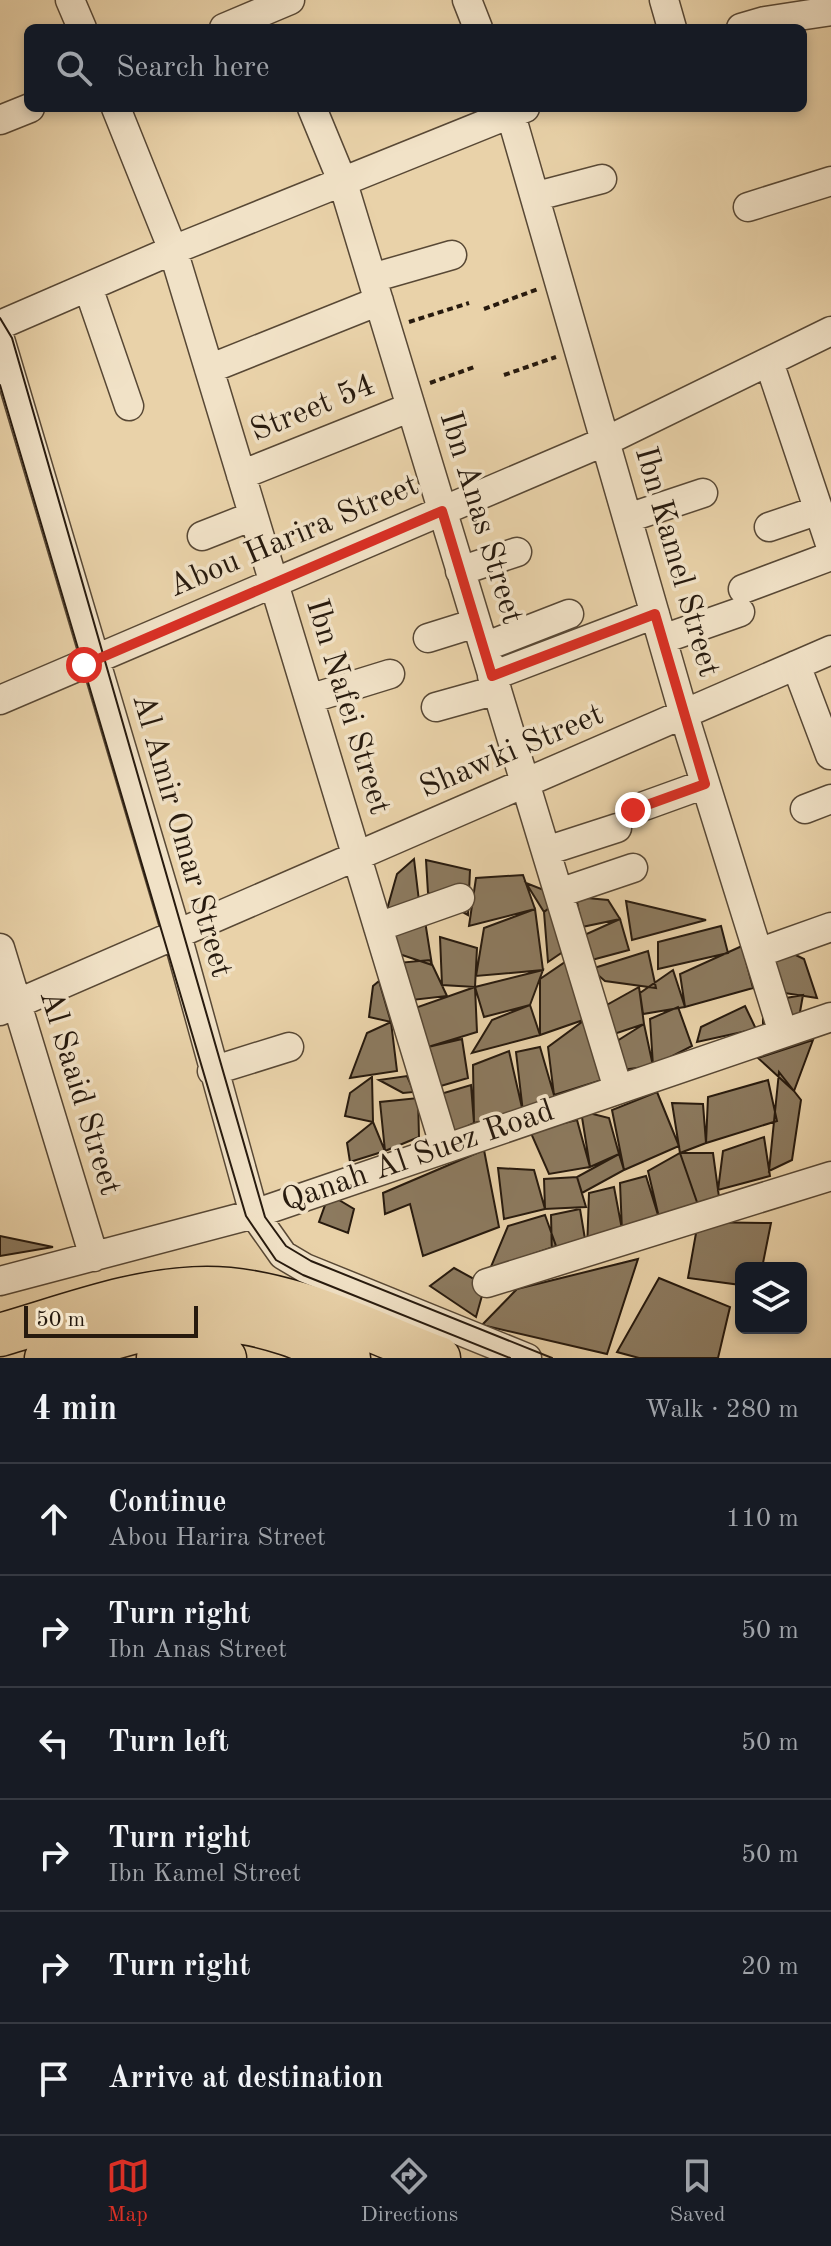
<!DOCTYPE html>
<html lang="en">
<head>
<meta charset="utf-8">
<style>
	:root { --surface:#171b24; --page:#20242c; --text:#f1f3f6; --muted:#9ea1a6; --line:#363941; --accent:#d93025 }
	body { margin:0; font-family:"Old Standard TT",serif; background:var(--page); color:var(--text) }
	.controls { position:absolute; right:24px; bottom:24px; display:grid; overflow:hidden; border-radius:12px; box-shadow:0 4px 12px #0003 }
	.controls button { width:72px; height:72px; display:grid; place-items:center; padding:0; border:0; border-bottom:2px solid var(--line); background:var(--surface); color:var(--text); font:40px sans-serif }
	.scale { position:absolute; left:24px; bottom:20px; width:174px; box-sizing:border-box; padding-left:8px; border:4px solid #271a0e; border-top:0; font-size:22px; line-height:28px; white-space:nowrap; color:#271a0e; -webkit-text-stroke:6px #f1e2c7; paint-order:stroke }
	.stop { position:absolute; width:24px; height:24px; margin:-18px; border:6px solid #d93025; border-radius:50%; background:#fff }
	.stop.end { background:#d93025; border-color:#fff; box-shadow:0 2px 8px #0008 }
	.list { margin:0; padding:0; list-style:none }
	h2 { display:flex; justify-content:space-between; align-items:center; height:104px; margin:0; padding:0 32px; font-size:34px }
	h2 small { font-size:26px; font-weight:400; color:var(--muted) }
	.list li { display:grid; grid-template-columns:52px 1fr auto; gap:24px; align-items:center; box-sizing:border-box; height:112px; padding:0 32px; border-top:2px solid var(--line) }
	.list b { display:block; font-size:30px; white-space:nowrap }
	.list p { margin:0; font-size:26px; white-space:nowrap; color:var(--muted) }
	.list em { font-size:26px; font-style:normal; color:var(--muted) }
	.icon { flex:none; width:44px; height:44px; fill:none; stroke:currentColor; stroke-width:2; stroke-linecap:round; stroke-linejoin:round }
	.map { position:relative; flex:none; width:831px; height:1358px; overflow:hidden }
	.search { position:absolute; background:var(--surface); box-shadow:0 4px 12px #0003; left:24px; right:24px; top:24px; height:88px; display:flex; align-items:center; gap:20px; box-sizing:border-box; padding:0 28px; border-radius:12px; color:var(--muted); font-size:30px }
	.sheet { height:776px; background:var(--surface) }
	nav { display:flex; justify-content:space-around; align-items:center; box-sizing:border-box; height:112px; border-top:2px solid var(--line); background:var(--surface); font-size:22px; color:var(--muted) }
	nav a { display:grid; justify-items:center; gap:4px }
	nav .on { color:var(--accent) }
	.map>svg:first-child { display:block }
	.building { fill:#8c7a5f; stroke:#271a0e; stroke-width:2 }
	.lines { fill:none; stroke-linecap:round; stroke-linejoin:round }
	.minor-casing { stroke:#584835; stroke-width:31 }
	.highway-casing { stroke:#271a0e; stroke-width:45 }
	.path { stroke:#271a0e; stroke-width:4; stroke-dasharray:6 4; stroke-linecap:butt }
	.minor { stroke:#f1e2c7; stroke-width:28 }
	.highway { stroke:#e9d2a9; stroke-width:42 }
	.tram { stroke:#271a0e; stroke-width:2 }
	.route { stroke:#d93025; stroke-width:10 }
	.labels { text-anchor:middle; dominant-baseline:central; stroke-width:7; stroke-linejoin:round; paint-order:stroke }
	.street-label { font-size:32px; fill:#271a0e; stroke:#f1e2c7 }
</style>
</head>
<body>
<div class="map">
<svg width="831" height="1358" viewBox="0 0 831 1358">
	<rect width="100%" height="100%" fill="#e9d2a9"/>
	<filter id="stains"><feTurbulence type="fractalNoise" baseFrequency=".0025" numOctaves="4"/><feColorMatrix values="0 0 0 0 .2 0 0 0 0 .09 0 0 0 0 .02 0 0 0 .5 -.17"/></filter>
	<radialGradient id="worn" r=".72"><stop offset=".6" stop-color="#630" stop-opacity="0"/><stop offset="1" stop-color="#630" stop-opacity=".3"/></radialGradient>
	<path class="building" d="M414,859L419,901L386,913L397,874Z
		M426,860L470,870L468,915L428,893Z
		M523,875L535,909L469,926L476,878Z
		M526,883L544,890L554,904L544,912Z
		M576,897L608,900L620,919L582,927Z
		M626,901L706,920L632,940Z
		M554,904L567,949L548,962L544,912Z
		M535,909L543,970L476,976L484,928Z
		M620,919L629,950L588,961L582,936Z
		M425,921L432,965L399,954L393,934Z
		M721,926L728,953L658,969V942Z
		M739,928L804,959L817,998L753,988Z
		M440,937L477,948L475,987L442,985Z
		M742,946L753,988L685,1007L680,974Z
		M648,951L656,988L605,981L591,969Z
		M571,958L586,1019L540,1035V979Z
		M430,960L447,996L412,1000L397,963Z
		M543,970L530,1005L484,1017L475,987Z
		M673,970L685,1007L643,1014L640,993Z
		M379,981L391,1022L369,1017L373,986Z
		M475,987L477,1032L428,1047L415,1008Z
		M639,987L644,1024L611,1035L605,1006Z
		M803,995L795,1040L763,1029V1002Z
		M530,1005L540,1035L472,1053L492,1020Z
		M745,1006L756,1029L697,1042L701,1027Z
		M678,1007L692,1046L653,1066L650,1019Z
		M586,1019L602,1080L554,1095L548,1047Z
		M391,1022L397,1071L350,1078L367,1033Z
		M644,1024L653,1066L613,1071L606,1048Z
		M462,1039L468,1078L434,1088L428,1047Z
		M813,1040L794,1091L758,1058Z
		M540,1047L556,1102L523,1112L516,1052Z
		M509,1051L523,1112L474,1123L473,1065Z
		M779,1072L801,1100L792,1160L769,1171Z
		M407,1076L414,1092L403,1093L379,1080Z
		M372,1077L373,1122L345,1116L350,1093Z
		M768,1080L777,1121L706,1143L708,1097Z
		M471,1085L474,1123L427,1146L437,1095Z
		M657,1092L679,1146L624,1170L612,1110Z
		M418,1098L419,1137L385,1151L380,1102Z
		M672,1103L703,1104L706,1143L680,1153Z
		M581,1111L609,1118L619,1154L590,1167Z
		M577,1120L590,1167L549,1174L530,1131Z
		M373,1122L385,1151L350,1162L347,1143Z
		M764,1137L770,1176L718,1190L723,1151Z
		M484,1150L499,1227L423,1256L410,1204L385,1214L383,1193Z
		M680,1153L698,1205L661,1226L648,1171Z
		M680,1153H713L719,1197L698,1205Z
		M619,1154L624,1170L582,1193L577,1177Z
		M498,1168L534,1170L545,1209L504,1219Z
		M646,1176L658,1215L622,1231L620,1183Z
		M577,1177L586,1207L545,1209L544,1179Z
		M614,1187L624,1240L587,1251L589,1193Z
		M329,1194L354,1209L348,1233L319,1222Z
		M580,1209L587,1251L552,1257L551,1215Z
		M545,1215L556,1246L490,1269L508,1226Z
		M698,1222L771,1223L762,1268H741V1285L688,1278Z
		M0,1236L53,1247L0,1256Z
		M638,1259L607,1354L482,1325L517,1289Z
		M454,1268L485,1285L476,1317L430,1286Z
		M659,1278L730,1307L718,1358H639L617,1352Z"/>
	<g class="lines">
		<defs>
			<path id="minor" d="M70,0L82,28
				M467,0L478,28
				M664,0L672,28
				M224,28L290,0
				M741,28L765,21L831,11
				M116,108L173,250L445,1148
				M312,108L343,183L618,1089
				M509,108L684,715L783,1033
				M0,120L30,108
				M537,196L602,179
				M748,207L831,181
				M372,278L452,255
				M88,287L129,406
				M0,325L173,250L525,108
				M0,339L177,935L254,1214L283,1255L305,1268L527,1358
				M769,362L831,547
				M209,369L379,301
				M241,475L411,407
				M628,518L703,493
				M769,527L819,510
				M202,536L253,516
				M460,571L517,552
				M743,589L831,556
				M428,638L476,623
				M663,639L740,612
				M484,647L569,614
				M796,665L830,755
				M492,676L655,614
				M309,699L390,674
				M0,700L606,441L831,331
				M436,707L497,690
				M805,809L831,799
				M633,810L705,784
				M546,851L617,828
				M559,893L633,868
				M378,927L460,898
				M0,948L94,1257
				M758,953L831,927
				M0,1011L831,650
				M212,1071L289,1047
				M0,1281L254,1214L831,1017
				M487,1283L831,1176"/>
			<path id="highway" d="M0,1335C66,1316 137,1288 207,1288C288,1288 365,1330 439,1358
				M46,1358C108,1340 179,1313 244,1323C281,1329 315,1345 349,1358
				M158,1358L197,1351L225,1358"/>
		</defs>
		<use href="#minor" class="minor-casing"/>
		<use href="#highway" class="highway-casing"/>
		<path class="path" d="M484,309L538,289
			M409,322L469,303
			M504,375L556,357
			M430,383L477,366"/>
		<use href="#minor" class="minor"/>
		<use href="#highway" class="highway"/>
		<path class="tram" d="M0,318L12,338L265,1217L286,1246L311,1261L552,1358
			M0,385L246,1216L276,1260L303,1275L510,1358"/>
	</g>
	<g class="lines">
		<path class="route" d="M84,665L442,511L492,676L655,614L705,784L633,810"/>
	</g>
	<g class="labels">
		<g class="street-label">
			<text transform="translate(313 409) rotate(-22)">Street 54</text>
			<text transform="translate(480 518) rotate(73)">Ibn Anas Street</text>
			<text transform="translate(294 537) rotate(-23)">Abou Harira Street</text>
			<text transform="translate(676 562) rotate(74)">Ibn Kamel Street</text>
			<text transform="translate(347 707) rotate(73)">Ibn Nafei Street</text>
			<text transform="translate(512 752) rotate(-23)">Shawki Street</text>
			<text transform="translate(181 836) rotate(74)">Al Amir Omar Street</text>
			<text transform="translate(79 1093) rotate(73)">Al Saaid Street</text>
			<text transform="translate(418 1157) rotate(-19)">Qanah Al Suez Road</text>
		</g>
	</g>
	<rect width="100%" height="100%" filter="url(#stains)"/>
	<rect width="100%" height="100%" fill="url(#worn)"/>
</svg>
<div class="controls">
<button><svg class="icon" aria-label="layers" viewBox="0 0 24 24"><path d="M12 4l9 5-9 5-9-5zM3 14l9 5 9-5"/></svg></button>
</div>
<div class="scale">50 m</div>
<div class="stop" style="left:84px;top:665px"></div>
<div class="stop end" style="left:633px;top:810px"></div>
<div class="search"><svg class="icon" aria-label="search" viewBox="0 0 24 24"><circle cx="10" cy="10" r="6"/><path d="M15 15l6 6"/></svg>Search here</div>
</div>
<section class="sheet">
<h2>4 min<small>Walk · 280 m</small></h2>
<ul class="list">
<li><svg class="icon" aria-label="ahead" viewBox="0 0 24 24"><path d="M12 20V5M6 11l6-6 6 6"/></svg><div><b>Continue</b><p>Abou Harira Street</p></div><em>110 m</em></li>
<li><svg class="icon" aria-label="right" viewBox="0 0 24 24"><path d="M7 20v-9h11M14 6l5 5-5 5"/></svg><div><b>Turn right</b><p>Ibn Anas Street</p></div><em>50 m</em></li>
<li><svg class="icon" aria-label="left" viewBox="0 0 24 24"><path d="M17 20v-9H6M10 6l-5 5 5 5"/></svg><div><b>Turn left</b></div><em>50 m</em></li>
<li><svg class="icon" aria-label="right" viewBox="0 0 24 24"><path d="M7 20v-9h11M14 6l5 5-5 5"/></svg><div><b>Turn right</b><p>Ibn Kamel Street</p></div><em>50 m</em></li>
<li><svg class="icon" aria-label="right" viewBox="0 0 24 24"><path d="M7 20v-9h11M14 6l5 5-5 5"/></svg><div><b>Turn right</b></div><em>20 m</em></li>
<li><svg class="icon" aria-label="arrive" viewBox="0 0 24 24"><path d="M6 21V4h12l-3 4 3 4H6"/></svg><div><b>Arrive at destination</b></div></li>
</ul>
</section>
<nav>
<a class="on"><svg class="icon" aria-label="map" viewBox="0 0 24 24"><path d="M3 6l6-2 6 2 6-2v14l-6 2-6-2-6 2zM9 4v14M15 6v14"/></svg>Map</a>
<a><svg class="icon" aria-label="directions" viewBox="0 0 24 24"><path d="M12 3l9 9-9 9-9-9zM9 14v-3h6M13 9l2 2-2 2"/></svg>Directions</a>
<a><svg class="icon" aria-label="saved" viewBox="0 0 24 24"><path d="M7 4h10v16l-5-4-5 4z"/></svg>Saved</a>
</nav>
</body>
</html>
